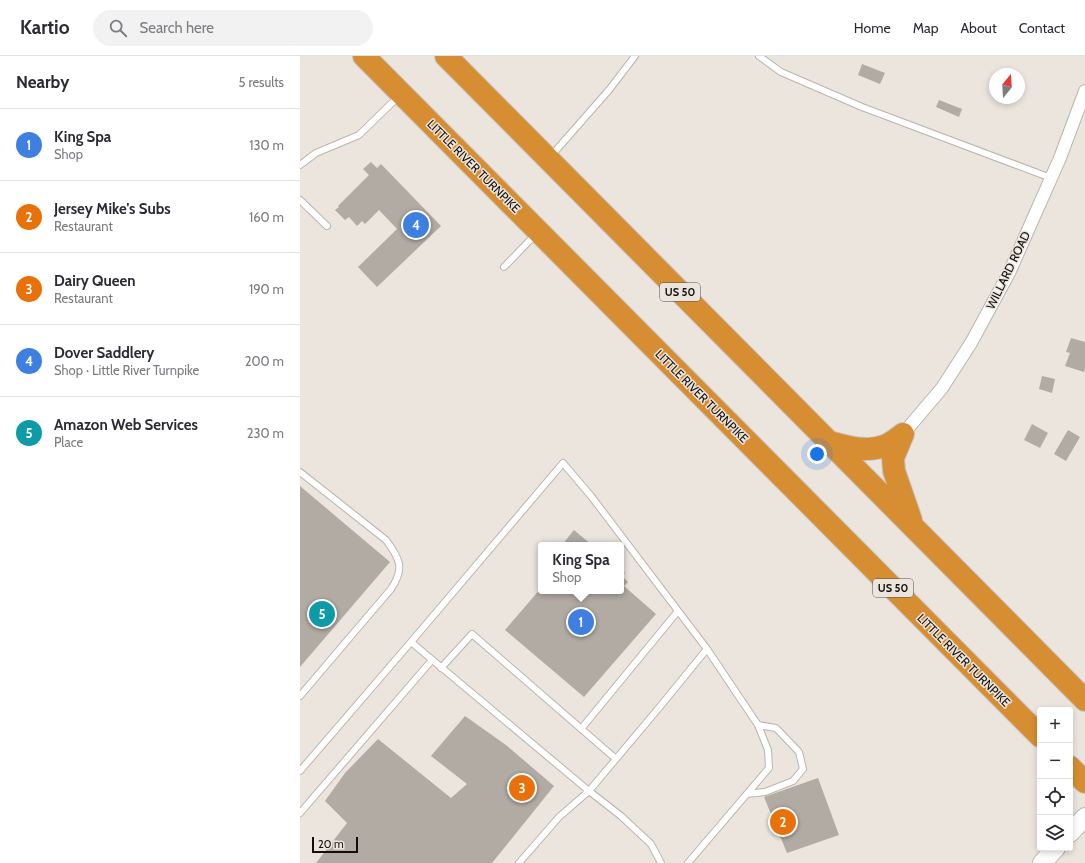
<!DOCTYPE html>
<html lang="en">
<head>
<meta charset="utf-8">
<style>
	:root { --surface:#fff; --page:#f2f2f3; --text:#2b2b33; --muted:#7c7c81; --line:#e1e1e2; --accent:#5772e7 }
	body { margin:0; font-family:Cabin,sans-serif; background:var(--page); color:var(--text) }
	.controls { position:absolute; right:12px; bottom:12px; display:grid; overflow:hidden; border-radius:4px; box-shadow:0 2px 6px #0003 }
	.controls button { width:36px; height:36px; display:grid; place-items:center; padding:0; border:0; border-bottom:1px solid var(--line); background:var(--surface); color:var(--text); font:20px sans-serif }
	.compass { position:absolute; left:689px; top:12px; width:36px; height:36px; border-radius:50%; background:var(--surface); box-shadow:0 2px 6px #0003; rotate:18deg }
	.scale { position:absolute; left:12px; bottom:10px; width:46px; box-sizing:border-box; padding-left:4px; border:2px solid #110f0c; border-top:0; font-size:11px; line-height:14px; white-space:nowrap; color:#110f0c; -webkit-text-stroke:3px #ece5de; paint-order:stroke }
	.you { position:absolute; left:517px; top:398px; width:14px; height:14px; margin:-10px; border:3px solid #fff; border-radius:50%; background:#1a73e8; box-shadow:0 0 0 6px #1a73e833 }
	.badge { display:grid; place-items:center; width:26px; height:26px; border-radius:50%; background:var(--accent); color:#fff; font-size:13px; font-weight:700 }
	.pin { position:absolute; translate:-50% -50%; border:2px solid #fff; box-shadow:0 1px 4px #0006 }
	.popup { position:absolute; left:238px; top:486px; width:86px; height:52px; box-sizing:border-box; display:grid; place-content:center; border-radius:4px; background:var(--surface); filter:drop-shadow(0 1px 3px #0005); font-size:13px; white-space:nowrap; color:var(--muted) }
	.popup b { font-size:15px; color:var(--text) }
	.popup::after { content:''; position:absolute; left:50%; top:100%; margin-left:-8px; border:8px solid transparent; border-top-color:var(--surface) }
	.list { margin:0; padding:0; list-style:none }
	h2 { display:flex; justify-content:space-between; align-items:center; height:52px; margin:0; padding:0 16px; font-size:17px }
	h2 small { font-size:13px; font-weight:400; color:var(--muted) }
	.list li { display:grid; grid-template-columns:26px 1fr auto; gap:12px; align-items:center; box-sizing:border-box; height:72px; padding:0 16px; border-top:1px solid var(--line) }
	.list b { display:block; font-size:15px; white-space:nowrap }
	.list p { margin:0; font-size:13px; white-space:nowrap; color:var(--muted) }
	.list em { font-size:13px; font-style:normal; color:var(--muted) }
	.icon { flex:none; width:22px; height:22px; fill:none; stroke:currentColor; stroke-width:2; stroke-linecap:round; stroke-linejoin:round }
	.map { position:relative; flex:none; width:785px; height:807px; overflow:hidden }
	header { display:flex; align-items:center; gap:24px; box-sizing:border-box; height:56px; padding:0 20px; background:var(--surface); border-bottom:1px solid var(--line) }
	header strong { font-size:19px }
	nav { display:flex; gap:22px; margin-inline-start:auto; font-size:14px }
	.search { width:280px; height:36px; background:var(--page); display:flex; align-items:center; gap:10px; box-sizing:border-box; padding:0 14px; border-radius:22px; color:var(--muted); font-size:15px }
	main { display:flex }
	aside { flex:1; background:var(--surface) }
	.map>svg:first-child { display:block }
	.building { fill:#b2aba4 }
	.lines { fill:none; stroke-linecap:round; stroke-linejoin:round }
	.lane-casing { stroke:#bab4ad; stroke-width:8 }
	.street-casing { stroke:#bab4ad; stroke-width:14 }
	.secondary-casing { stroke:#bab4ad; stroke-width:20 }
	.highway-casing { stroke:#c6c5c5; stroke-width:24 }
	.lane { stroke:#fff; stroke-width:6 }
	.street { stroke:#fff; stroke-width:12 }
	.secondary { stroke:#fff; stroke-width:18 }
	.highway { stroke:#d78e32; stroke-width:22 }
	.labels { text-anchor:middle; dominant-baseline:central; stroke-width:3; stroke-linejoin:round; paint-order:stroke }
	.shield { fill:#ece5de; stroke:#534f4b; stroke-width:1 }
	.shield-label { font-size:11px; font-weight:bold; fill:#110f0c }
	.street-label { font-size:12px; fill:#110f0c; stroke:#ece5de }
</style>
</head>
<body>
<header>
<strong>Kartio</strong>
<div class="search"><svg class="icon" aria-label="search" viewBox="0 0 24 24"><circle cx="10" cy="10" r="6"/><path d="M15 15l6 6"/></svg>Search here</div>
<nav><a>Home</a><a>Map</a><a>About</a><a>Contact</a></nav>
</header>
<main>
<aside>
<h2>Nearby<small>5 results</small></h2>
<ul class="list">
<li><span class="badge" style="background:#3f7fe0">1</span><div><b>King Spa</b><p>Shop</p></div><em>130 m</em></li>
<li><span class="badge" style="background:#e8710a">2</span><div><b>Jersey Mike's Subs</b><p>Restaurant</p></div><em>160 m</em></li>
<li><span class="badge" style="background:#e8710a">3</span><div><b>Dairy Queen</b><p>Restaurant</p></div><em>190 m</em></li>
<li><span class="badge" style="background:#3f7fe0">4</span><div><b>Dover Saddlery</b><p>Shop · Little River Turnpike</p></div><em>200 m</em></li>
<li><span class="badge" style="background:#0f9aa8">5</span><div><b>Amazon Web Services</b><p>Place</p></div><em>230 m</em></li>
</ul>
</aside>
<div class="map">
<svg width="785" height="807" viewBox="0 0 785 807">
	<rect width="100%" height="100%" fill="#ece5de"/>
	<path class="building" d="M562,8L585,17L580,28L558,19Z
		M639,44L662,53L659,61L636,51Z
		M71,106L77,112L81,108L141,170L77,231L58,211L97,173L79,154L65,168L62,165L57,170L49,161L45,164L35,154L39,151L38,150L69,119L63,113Z
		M771,282L785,286V312L784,316L765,310L770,297L766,296Z
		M742,320L755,323L752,337L739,333Z
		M732,368L748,377L740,392L724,384Z
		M768,374L780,381L766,405L754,398Z
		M0,430L90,506L0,611Z
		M274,474L292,489H267L268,488L265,485Z
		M321,513L325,517L322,520L328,526L324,530L356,558L284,641L205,574L241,532V535H321Z
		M165,660L206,689L254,730L192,807H16L47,767L25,745L45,717L78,683L151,742L167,728L131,700Z
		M518,722L539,779L487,797L464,741Z"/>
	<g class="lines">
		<defs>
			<path id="lane" d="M459,0L481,16L562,51L751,122
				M251,100L309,34L335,0
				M0,109L16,97L59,79L99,40
				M0,144L27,170
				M204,211L236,178
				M0,416L86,484C100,503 105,512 91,533L0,640
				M111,586L263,407L291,440L407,593L458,669L468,694L469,712L388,807
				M141,612L172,578L316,703
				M281,673L378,555
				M0,715L111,586L289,735L358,653L407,593
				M447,738L465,736L493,725L503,713L499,696L476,672L458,669
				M0,757L132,604
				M219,807L259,761L289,735L321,760L351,788L361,807"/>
			<path id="street" d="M603,378L642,332L671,287L709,217L760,102L785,35"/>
			<path id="secondary" d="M770,777L785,761
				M742,807L756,792"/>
			<path id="highway" d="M64,0L740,680
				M146,0L785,644
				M603,378L593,402L594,415L611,464
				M529,386C547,391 568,397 587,389C592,386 598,382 603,378
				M770,711L785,726"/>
		</defs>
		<use href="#lane" class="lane-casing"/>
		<use href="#street" class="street-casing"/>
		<use href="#secondary" class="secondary-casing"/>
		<use href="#highway" class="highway-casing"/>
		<use href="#lane" class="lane"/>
		<use href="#street" class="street"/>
		<use href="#secondary" class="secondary"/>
		<use href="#highway" class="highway"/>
	</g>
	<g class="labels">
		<g class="shield">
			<rect x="360" y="227" width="40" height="18" rx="3"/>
			<rect x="573" y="523" width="40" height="18" rx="3"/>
		</g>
		<g class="shield-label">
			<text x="380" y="236">US 50</text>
			<text x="593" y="532">US 50</text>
		</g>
		<g class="street-label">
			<text transform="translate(174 110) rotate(45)">LITTLE RIVER TURNPIKE</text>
			<text transform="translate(708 214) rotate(-64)">WILLARD ROAD</text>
			<text transform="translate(402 340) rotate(45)">LITTLE RIVER TURNPIKE</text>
			<text transform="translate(664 604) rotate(45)">LITTLE RIVER TURNPIKE</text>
		</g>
	</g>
</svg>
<div class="controls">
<button>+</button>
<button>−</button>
<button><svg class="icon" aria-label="locate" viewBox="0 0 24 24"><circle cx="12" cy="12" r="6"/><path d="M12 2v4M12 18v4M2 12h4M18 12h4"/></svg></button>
<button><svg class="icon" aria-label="layers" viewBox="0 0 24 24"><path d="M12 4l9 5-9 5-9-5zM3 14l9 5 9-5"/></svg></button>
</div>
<svg class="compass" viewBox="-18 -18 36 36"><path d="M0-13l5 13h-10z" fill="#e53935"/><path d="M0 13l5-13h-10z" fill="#7c7c81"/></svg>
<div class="scale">20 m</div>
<div class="you"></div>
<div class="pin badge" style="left:281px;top:566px;background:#3f7fe0">1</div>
<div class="popup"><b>King Spa</b>Shop</div>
<div class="pin badge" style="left:483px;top:766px;background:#e8710a">2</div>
<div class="pin badge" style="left:222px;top:732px;background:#e8710a">3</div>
<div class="pin badge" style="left:116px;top:169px;background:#3f7fe0">4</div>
<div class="pin badge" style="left:22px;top:558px;background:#0f9aa8">5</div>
</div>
</main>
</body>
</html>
